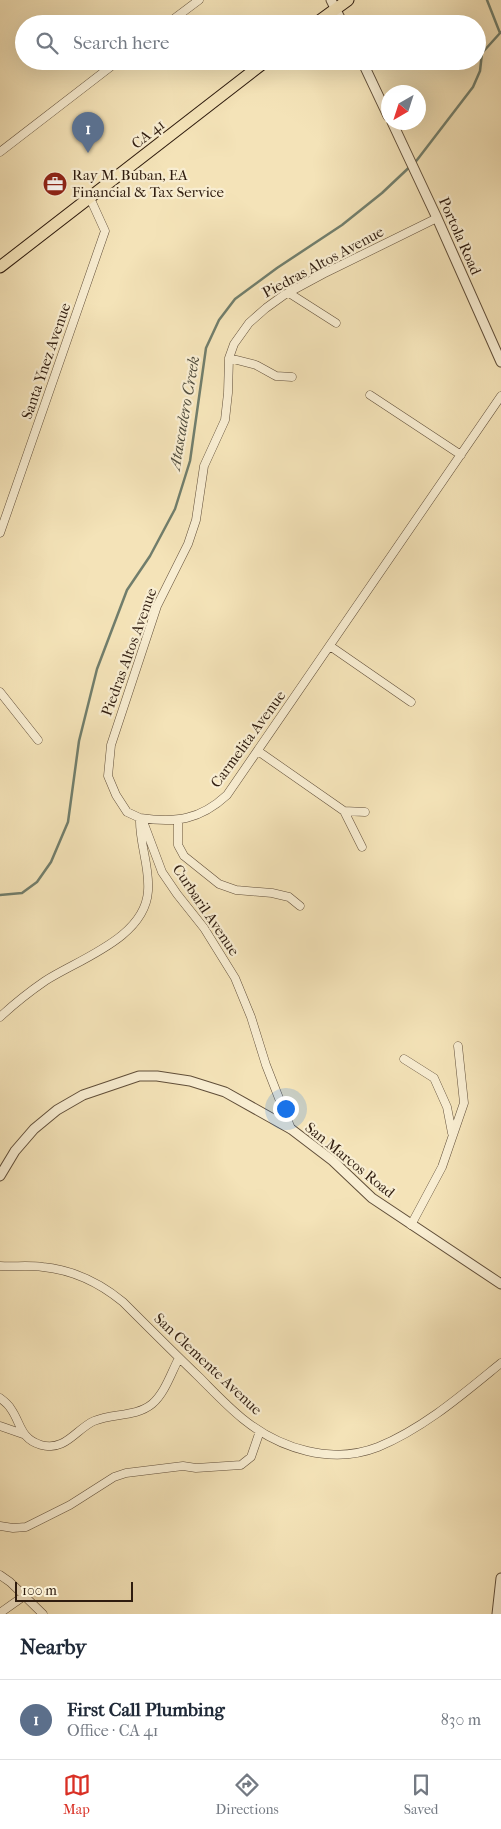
<!DOCTYPE html>
<html lang="en">
<head>
<meta charset="utf-8">
<style>
	:root { --surface:#fff; --page:#f6f6f7; --text:#1f2937; --muted:#747a83; --line:#e0e1e3; --accent:#d93025 }
	body { margin:0; font-family:"IM FELL French Canon",serif; background:var(--page); color:var(--text) }
	.compass { position:absolute; left:381px; top:85px; width:45px; height:45px; border-radius:50%; background:var(--surface); box-shadow:0 5px 20px #0002; rotate:219deg }
	.scale { position:absolute; left:15px; bottom:12px; width:118px; box-sizing:border-box; padding-left:5px; border:2px solid #2f1c0f; border-top:0; font-size:14px; line-height:18px; white-space:nowrap; color:#2f1c0f; -webkit-text-stroke:4px #f8edd1; paint-order:stroke }
	.you { position:absolute; left:285px; top:1108px; width:18px; height:18px; margin:-12px; border:4px solid #fff; border-radius:50%; background:#1a73e8; box-shadow:0 0 0 8px #1a73e833 }
	.badge { display:grid; place-items:center; width:32px; height:32px; border-radius:50%; background:var(--accent); color:#fff; font-size:16px; font-weight:700 }
	.pin { position:absolute; translate:-50% -41px; filter:drop-shadow(0 1px 2px #0008) }
	.pin::after { content:''; position:absolute; top:26px; width:18px; height:15px; background:inherit; clip-path:polygon(0 0,100% 0,50% 100%) }
	.list { margin:0; padding:0; list-style:none }
	h2 { display:flex; justify-content:space-between; align-items:center; height:65px; margin:0; padding:0 20px; font-size:21px }
	h2 small { font-size:16px; font-weight:400; color:var(--muted) }
	.list li { display:grid; grid-template-columns:32px 1fr auto; gap:15px; align-items:center; box-sizing:border-box; height:80px; padding:0 20px; border-top:1px solid var(--line) }
	.list b { display:block; font-size:19px; white-space:nowrap }
	.list p { margin:0; font-size:16px; white-space:nowrap; color:var(--muted) }
	.list em { font-size:16px; font-style:normal; color:var(--muted) }
	.icon { flex:none; width:28px; height:28px; fill:none; stroke:currentColor; stroke-width:2; stroke-linecap:round; stroke-linejoin:round }
	.map { position:relative; flex:none; width:501px; height:1614px; overflow:hidden }
	.search { position:absolute; background:var(--surface); box-shadow:0 5px 20px #0002; left:15px; right:15px; top:15px; height:55px; display:flex; align-items:center; gap:12px; box-sizing:border-box; padding:0 18px; border-radius:28px; color:var(--muted); font-size:19px }
	.sheet { height:145px; background:var(--surface) }
	nav { display:flex; justify-content:space-around; align-items:center; box-sizing:border-box; height:70px; border-top:1px solid var(--line); background:var(--surface); font-size:14px; color:var(--muted) }
	nav a { display:grid; justify-items:center; gap:2px }
	nav .on { color:var(--accent) }
	.map>svg:first-child { display:block }
	.lines { fill:none; stroke-linecap:round; stroke-linejoin:round }
	.stream { stroke:#717e6c; stroke-width:2.5 }
	.minor-casing { stroke:#604e39; stroke-width:9 }
	.tertiary-casing { stroke:#604e39; stroke-width:11 }
	.primary-casing { stroke:#2f1c0f; stroke-width:13 }
	.minor { stroke:#f8edd1; stroke-width:8 }
	.tertiary { stroke:#f8edd1; stroke-width:9 }
	.primary { stroke:#f4e3b8; stroke-width:11 }
	.labels { text-anchor:middle; dominant-baseline:central; stroke-width:4.5; stroke-linejoin:round; paint-order:stroke }
	.street-label { font-size:15px; fill:#2f1c0f; stroke:#f8edd1 }
	.poi-label { font-size:15px; fill:#2f1c0f; stroke:#f8edd1; text-anchor:start }
	.water-label { font-size:16px; font-style:italic; fill:#504d3e; stroke:#f8edd1 }
</style>
</head>
<body>
<div class="map">
<svg width="501" height="1614" viewBox="0 0 501 1614">
	<rect width="100%" height="100%" fill="#f4e3b8"/>
	<filter id="stains"><feTurbulence type="fractalNoise" baseFrequency=".004" numOctaves="4"/><feColorMatrix values="0 0 0 0 .2 0 0 0 0 .09 0 0 0 0 .02 0 0 0 .5 -.17"/></filter>
	<radialGradient id="worn" r=".72"><stop offset=".6" stop-color="#630" stop-opacity="0"/><stop offset="1" stop-color="#630" stop-opacity=".3"/></radialGradient>
	<g class="lines">
		<path class="stream" d="M487,0L500,33
			M0,895L22,893L37,882L51,862L68,822L79,741L97,669L127,590L150,556L175,509L190,461L206,348L219,320L235,299L277,268L342,225L382,193L417,160L473,87L480,71L482,53L501,32"/>
		<defs>
			<path id="minor" d="M167,24L199,0
				M0,152L118,61
				M289,293L336,323
				M229,358L256,365L276,376L292,377
				M370,395L461,455
				M0,533L105,231L90,198
				M330,646L411,702
				M0,692L38,740
				M258,751L344,811L362,847
				M344,811L365,812
				M178,820V845L184,856L219,884L236,890L272,893L289,897L300,906
				M0,1017C14,1004 29,992 45,981C79,959 145,938 148,891C150,866 139,843 140,818C176,823 200,820 227,795L501,396
				M404,1059L434,1078L447,1107L452,1133
				M291,1129L266,1065L251,1017L235,978L204,928L177,894L162,872L144,824L140,818L127,812L116,795L108,776L111,745L157,606L188,544L196,520L204,466L225,420L228,393L229,358L234,344L249,323L266,308L284,295L323,274L437,218
				M411,1225L442,1167L464,1103L458,1046
				M0,1266C14,1267 28,1265 43,1267C73,1270 100,1283 123,1302C148,1327 173,1352 199,1377C213,1391 227,1406 243,1419C280,1449 332,1465 378,1447C424,1428 463,1394 501,1363
				M0,1398C4,1401 9,1405 11,1409C21,1423 20,1439 41,1445C65,1452 76,1429 94,1421C113,1413 136,1417 152,1404C165,1393 171,1373 179,1358
				M0,1426L23,1434
				M0,1526L13,1528L26,1527L70,1505L114,1477L126,1473L183,1466L196,1468L241,1465L251,1457L260,1431
				M0,1575L10,1582L43,1614
				M0,1613L24,1596"/>
			<path id="tertiary" d="M331,0L343,24
				M362,61L388,116
				M392,122L437,218L501,362
				M0,1176L15,1151L34,1129L57,1110L83,1095L139,1076H157L190,1081L225,1092L291,1129L333,1161L372,1198L501,1284
				M497,1614L501,1578"/>
			<path id="primary" d="M315,24L348,0
				M0,267L266,61"/>
		</defs>
		<use href="#minor" class="minor-casing"/>
		<use href="#tertiary" class="tertiary-casing"/>
		<use href="#primary" class="primary-casing"/>
		<use href="#minor" class="minor"/>
		<use href="#tertiary" class="tertiary"/>
		<use href="#primary" class="primary"/>
	</g>
	<defs>
		<symbol id="office-disc" viewBox="-11 -11 22 22"><circle r="9.5" fill="#8f2418" stroke="#f8edd1"/><path d="M-6-3h4V-5.5h4V-3h4V5H-6ZM-1-4.5V-3h2v-1.5ZM-6 0V1H6V0Z" fill="#fff"/></symbol>
	</defs>
	<g fill-rule="evenodd">
		<use href="#office-disc" x="41" y="170" width="28" height="28"/>
	</g>
	<g class="labels">
		<g class="street-label">
			<text transform="translate(148 134) rotate(-38)">CA 41</text>
			<text transform="translate(460 236) rotate(66)">Portola Road</text>
			<text transform="translate(323 262) rotate(-28)">Piedras Altos Avenue</text>
			<text transform="translate(46 361) rotate(-71)">Santa Ynez Avenue</text>
			<text transform="translate(129 652) rotate(-70)">Piedras Altos Avenue</text>
			<text transform="translate(248 739) rotate(-54)">Carmelita Avenue</text>
			<text transform="translate(206 910) rotate(56)">Curbaril Avenue</text>
			<text transform="translate(350 1160) rotate(39)">San Marcos Road</text>
			<text transform="translate(208 1364) rotate(43)">San Clemente Avenue</text>
		</g>
		<g class="poi-label">
			<text x="72" y="175">Ray M. Buban, EA<tspan x="72" dy="17">Financial &amp; Tax Service</tspan></text>
		</g>
		<g class="water-label">
			<text transform="translate(184 413) rotate(-80)">Atascadero Creek</text>
		</g>
	</g>
	<rect width="100%" height="100%" filter="url(#stains)"/>
	<rect width="100%" height="100%" fill="url(#worn)"/>
</svg>
<svg class="compass" viewBox="-18 -18 36 36"><path d="M0-13l5 13h-10z" fill="#e53935"/><path d="M0 13l5-13h-10z" fill="#747a83"/></svg>
<div class="scale">100 m</div>
<div class="you"></div>
<div class="pin badge" style="left:88px;top:153px;background:#5c6f8a">1</div>
<div class="search"><svg class="icon" aria-label="search" viewBox="0 0 24 24"><circle cx="10" cy="10" r="6"/><path d="M15 15l6 6"/></svg>Search here</div>
</div>
<section class="sheet">
<h2>Nearby<small></small></h2>
<ul class="list">
<li><span class="badge" style="background:#5c6f8a">1</span><div><b>First Call Plumbing</b><p>Office · CA 41</p></div><em>830 m</em></li>
</ul>
</section>
<nav>
<a class="on"><svg class="icon" aria-label="map" viewBox="0 0 24 24"><path d="M3 6l6-2 6 2 6-2v14l-6 2-6-2-6 2zM9 4v14M15 6v14"/></svg>Map</a>
<a><svg class="icon" aria-label="directions" viewBox="0 0 24 24"><path d="M12 3l9 9-9 9-9-9zM9 14v-3h6M13 9l2 2-2 2"/></svg>Directions</a>
<a><svg class="icon" aria-label="saved" viewBox="0 0 24 24"><path d="M7 4h10v16l-5-4-5 4z"/></svg>Saved</a>
</nav>
</body>
</html>
